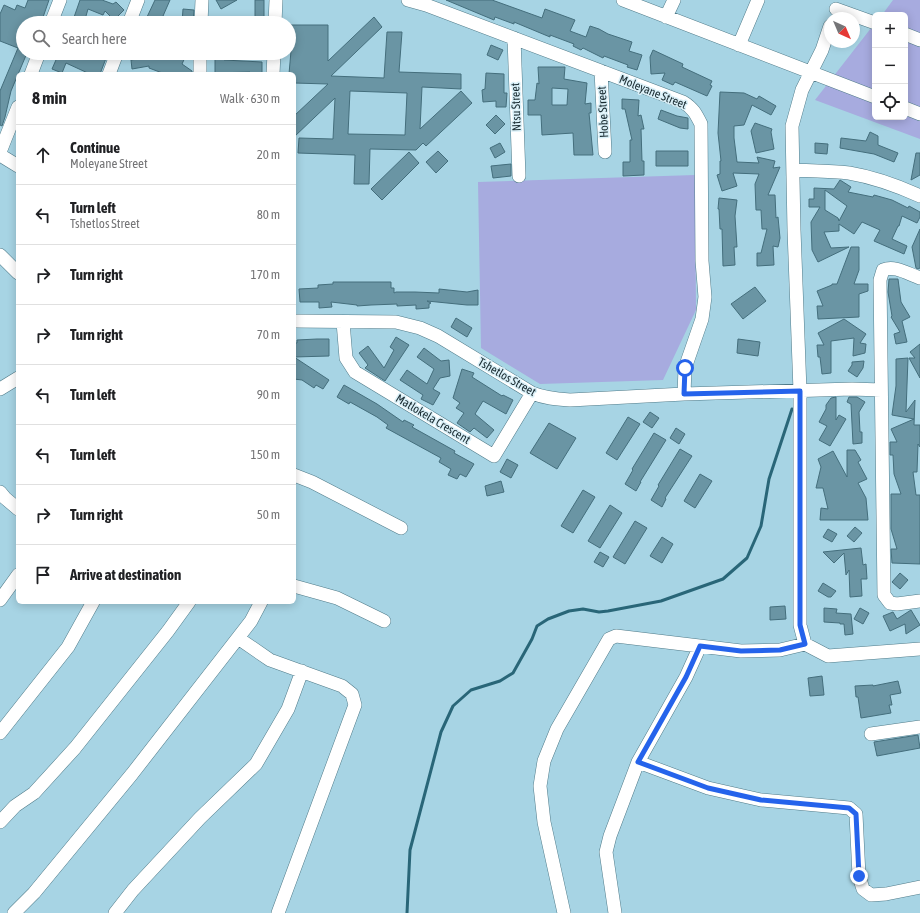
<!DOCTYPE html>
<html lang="en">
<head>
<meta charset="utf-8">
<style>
	:root { --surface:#fff; --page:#f2f2f2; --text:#202124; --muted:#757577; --line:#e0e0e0 }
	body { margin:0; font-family:"Asap Condensed",sans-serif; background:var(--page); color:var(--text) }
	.controls { position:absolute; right:12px; top:12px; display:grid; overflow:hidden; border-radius:6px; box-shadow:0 2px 10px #0003 }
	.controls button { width:36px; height:36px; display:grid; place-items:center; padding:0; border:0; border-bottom:1px solid var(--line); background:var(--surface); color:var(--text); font:20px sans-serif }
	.compass { position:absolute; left:824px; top:12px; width:36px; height:36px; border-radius:50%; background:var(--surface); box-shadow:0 2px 10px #0003; rotate:136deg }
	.stop { position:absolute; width:12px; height:12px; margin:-9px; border:3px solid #2563eb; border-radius:50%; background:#fff }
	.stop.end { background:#2563eb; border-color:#fff; box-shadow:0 1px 4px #0008 }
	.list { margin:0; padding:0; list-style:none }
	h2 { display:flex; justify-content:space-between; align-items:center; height:52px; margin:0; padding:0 16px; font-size:17px }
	h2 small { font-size:13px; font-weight:400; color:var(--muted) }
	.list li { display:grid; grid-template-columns:26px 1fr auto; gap:12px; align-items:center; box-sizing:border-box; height:60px; padding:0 16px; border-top:1px solid var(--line) }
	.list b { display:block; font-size:15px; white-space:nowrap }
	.list p { margin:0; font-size:13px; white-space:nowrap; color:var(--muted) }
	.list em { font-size:13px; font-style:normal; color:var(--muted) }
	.icon { flex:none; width:22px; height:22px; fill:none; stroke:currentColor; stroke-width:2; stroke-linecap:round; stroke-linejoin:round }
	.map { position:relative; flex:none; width:920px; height:913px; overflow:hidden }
	.search { position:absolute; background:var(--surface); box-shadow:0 2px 10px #0003; left:16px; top:16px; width:280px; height:44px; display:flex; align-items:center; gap:10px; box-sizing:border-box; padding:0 14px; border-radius:22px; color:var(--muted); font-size:15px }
	.panel { position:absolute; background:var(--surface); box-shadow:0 2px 10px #0003; left:16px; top:72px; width:280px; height:532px; border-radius:6px }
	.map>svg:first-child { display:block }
	.green { fill:#a7abdf }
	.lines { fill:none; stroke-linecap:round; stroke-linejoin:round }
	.stream { stroke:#296678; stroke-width:3 }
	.building { fill:#6a95a4; stroke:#446e7c; fill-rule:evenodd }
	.minor-casing { stroke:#507b89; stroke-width:14 }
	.minor { stroke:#fff; stroke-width:13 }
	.route { stroke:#2563eb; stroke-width:5 }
	.labels { text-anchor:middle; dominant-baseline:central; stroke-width:3; stroke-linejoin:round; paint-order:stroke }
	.street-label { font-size:12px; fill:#192b31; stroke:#daf0f8 }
</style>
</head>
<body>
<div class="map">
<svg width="920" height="913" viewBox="0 0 920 913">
	<rect width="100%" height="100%" fill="#a7d4e4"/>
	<path class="green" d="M893,0H920V139L815,100L875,23V117H905V15H882Z
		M695,175L696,310L663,380L540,384L481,348L478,182Z"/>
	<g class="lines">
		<path class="stream" d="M407,913L410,850L441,732L453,706L471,690L500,681L513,673L532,639L537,626L548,619L569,611L583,609L599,612L608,611L661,601L723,579L747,558L761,526L769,479L792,409"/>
	</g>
	<path class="building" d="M28,0H49L41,23H23V53H27L11,91L5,117L2,126L0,125V91L18,48L0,41V14L4,5L15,10L17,5L25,8Z
		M80,0H102L113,4L116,2L124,10L114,20L105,11L103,15L88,9L84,23H72Z
		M155,0H170L163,16L179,22L178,23H150L149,17H147Z
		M216,0H237L221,9Z
		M255,0H264V23H255Z
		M446,0H492L542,18L545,9L575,20L570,31L586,37L590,26L599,29L608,34L632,42L629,51L642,55L637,70L627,67L628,65L604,56L603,58L583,48L581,50L573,46L574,44L550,35V37L514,22V24L495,17L494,20Z
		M183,9L194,10L193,23H182Z
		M374,17L382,27L331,76L384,78L387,32H402L399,72L461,74V89L422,87L420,129L461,91L472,103L426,146L423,143L416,150L370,149L369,184H354L355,155L298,153L299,138L333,139L335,98L294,137V116L328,84L294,83V74H289L291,51H289V25H328V61ZM350,91L407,93L405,135L348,134Z
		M491,45L503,50L498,60L487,55Z
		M653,50L683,64L682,67L712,81L710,85L712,86L707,96L675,82L673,85L662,80L665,73L651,74L650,57Z
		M59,53H108L100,74H90L66,63L62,73L52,69Z
		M149,53H187L182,64L192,71V74H165L149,68V66L132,69L131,60L156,56Z
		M215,55H224V60L262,62V74H250V72L215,73Z
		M538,67H565L564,79L587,83L585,104L591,103V113H589L593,155H574L573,133L542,135L541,115H528V100H535L537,83L539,84ZM552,88L568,89L567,105H552Z
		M486,73L504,74V93H507L506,107H496V101L483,102L482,90L485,89Z
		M720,92L744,93L757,99L759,96L776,106L771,115L752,105L744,125L734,126V138L737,162L759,163L757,157L775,161L773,168L780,167L768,195H775L776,218L778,217L780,238L778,247L773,246L774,265L757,266V253H761L767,229H762L761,210H756L755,184L759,174L733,173L737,186L722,191L717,175L720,174V161H721L718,133Z
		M622,99L639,100L638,116L641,115L644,129H641L642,161H644V175L623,176V162H630V140H632L625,109H622Z
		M661,110L677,116L688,118V129L680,128L658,119Z
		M496,115L505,124L495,134L486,125Z
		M755,123L772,129L771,132L774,149L756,153L751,131Z
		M870,132L878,136V145L898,153L894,162L874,154L840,148L841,138L866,141Z
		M500,143L505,152L495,158L490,148Z
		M815,143L828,144L827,154L815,153Z
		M438,151L448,161L436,173L426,162Z
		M656,151H688V166H656Z
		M409,152L419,163L382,200L371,189Z
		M916,153H920V175L911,180Z
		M511,164V176L493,178L491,166Z
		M840,180L851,187L848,192L873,197L874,195L892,200L908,208L909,206L920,212V217L917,223L902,216L899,226H898L892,239L907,246L904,254L874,241L880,230L862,222L854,234L839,224V231L824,232L831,248L849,247L818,262L812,250L811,222L820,207H809V199H814V188L834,189ZM825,190L847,206L839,221L838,218L825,210Z
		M719,198L737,200L735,216L737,247H734L735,265L723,266L722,229H720L719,209H718Z
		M920,229V268L918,269L916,268L912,247Z
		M851,247H859V270L854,284H868V291L859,294V317L818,319L817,306H823L817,291L832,285V284H837Z
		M889,279H898L901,302L910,317L902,321L907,342L896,344L894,334L900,332L891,317L892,316L888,292Z
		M333,282H391V288H394V293L396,292H415L439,293V289L467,292L478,290V305H467L427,301L431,303L429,304V308L416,309V305L397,306V304L371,305L357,306V305L331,302L332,307L319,308V302H300L299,289L318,288V285L333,284Z
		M755,287L766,301L743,319L731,304Z
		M456,318L472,328L467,337L451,327Z
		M844,319L866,334L860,343L866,344L865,353L853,356L854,338L831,341V373L822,374L820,357H818L817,345H824L818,333Z
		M396,337L409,345L385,381L365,368L368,365L359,353L368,346L384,368L394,350L390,347Z
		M317,339H329V356L294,357V343H297V340Z
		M738,339L760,342L758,356L737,353Z
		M920,344V378L909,358H915L910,352Z
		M424,348L441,361L449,360L450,376L440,378L433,389L440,393L433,405L421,399L423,395L400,380L407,370L427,384L434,369L417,357Z
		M294,357L329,380L323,389L316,385L314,388L302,380L294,379Z
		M908,358L906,412L915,400L914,425H920V447L918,444L917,472H913L916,495H920V564L892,563L891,549H897L891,529V494H901L894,474L893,455H890V442H897L891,429L914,419L892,415L896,386V359Z
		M864,361L863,368L857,377L848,371L852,365V362Z
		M462,369L474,373L472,377L502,396L503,395L513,400L506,414L483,401L475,414L494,430L487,438L474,428L470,432L457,423L464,413L456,408L460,403L453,398Z
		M344,385L377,404L403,422L404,420L414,425L412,427L455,451L454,453L474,464L466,477L460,474L457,479L448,475L451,469L439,462L441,458L386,428L388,425L377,417L350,402L349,404L337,397Z
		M836,397V420L839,415L846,419L830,446L819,440L827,426L819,422L826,409V405L831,398Z
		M849,397H857L865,402L859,412L860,432H862V443L853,444L851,404L847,402Z
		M650,412L659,418L652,428L643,422Z
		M628,417L640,424L617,460L606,453Z
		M549,423L576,438L557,469L530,453Z
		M676,428L685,434L679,444L670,438Z
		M654,433L666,440L640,482H641L636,491L625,484L633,470L632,469Z
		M680,449L692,456L665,498L666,499L662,507L651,500L659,486L658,485Z
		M847,450H855L861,460L858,462L867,479L858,483L866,498L868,520H820L821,508L828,509L823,488H816L821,467L818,459L833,451L847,477Z
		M507,459L518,465L511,478L500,472Z
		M700,474L712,481L695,508L684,501Z
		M501,481L504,492L487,496L485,486Z
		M583,490L595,497L573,533L561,526Z
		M610,505L622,513L600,548L588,541Z
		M635,521L647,528L625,564L613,557Z
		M855,527L862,533L854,542L847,536Z
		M828,529L837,534L832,542L823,537Z
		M662,537L673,544L662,563L650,556Z
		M861,548L863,565L866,564L867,579H861L862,596L850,597L849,570L846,575L844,553L834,563L823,552Z
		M600,552L609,557L603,567L594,562Z
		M900,573L908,580L900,589L892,582Z
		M823,583L836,591L831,597H828L818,591Z
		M785,606L786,619L770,620V607Z
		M824,608L837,609L836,613L851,614L853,634L845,635L844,624H840V623L824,622Z
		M860,608L869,613L863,624L854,619Z
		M911,610L920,625L906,634L905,624L890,631L883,616L893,612L897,619Z
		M822,676L824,695L810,696L808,678Z
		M898,681L901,693L890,695L892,705H889L891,713L861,718L858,697H856L855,686L873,685V686Z
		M918,735L920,748L877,756L874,742Z"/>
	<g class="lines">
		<defs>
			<path id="minor" d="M408,0L426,5L683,102C693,108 696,114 701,124L702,261L705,297L702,319L685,368L684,394
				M623,0L875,97
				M836,9L875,23
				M666,17L674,0
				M51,23L60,0
				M129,23L138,0
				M201,23L202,0
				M275,23L276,0
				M905,34L920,40
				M514,38L519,176
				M739,45L758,0
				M601,71L605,152
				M31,74L39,53
				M109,74L117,53
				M200,74V53
				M273,74L274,53
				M905,108L920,114
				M0,152L18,107
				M0,155L18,166
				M793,170C811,171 830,171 849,173C873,177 898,186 920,196
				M0,255L18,273
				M920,278C908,274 895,265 883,270L880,280L884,595L890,603L897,604L920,601
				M294,321L396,322L420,328L438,336L532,393C544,398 556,399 570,400L684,394L852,389L881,390
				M343,322L346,358L355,372L494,456L532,393
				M0,389L18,378
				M294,475L312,482L401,528
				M0,492L5,498L18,509
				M294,586L337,598L384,621
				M0,600L18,575
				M238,638L270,660L342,686L352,694L355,705L278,913
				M805,644L800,625V391L794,230L792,126L802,90L822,50L830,26
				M0,733L68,647L93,602
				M871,734L920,727
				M638,762L708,788L761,800L849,808L856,814L859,876L863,889L871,895L886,894L920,887
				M0,822L15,806L34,793L75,748L168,631L189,602
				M14,913L34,893L132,774L251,621L261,602
				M115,913L133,890L200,818L256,764L288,709L302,671
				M564,913L544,822L540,786L544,761L557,729L609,639L616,636L741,651L780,650L805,644L828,656L920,649
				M615,913L606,852L610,836L638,762L686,677L700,646"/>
		</defs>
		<use href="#minor" class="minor-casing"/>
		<use href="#minor" class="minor"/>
	</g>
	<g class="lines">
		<path class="route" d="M685,368L684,394L800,391V625L805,644L780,650L741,651L700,646L686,677L638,762L708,788L761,800L849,808L856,814L859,876"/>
	</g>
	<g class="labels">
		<g class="street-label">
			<text transform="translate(653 92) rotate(22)">Moleyane Street</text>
			<text transform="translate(516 107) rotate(-92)">Ntsu Street</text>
			<text transform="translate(603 112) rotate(-93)">Hobe Street</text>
			<text transform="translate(507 377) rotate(30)">Tshetlos Street</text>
			<text transform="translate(433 419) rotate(31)">Matlokela Crescent</text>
		</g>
	</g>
</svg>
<div class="controls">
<button>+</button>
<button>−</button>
<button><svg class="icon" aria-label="locate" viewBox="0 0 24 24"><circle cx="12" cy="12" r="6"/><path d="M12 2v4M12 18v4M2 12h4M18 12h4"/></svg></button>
</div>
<svg class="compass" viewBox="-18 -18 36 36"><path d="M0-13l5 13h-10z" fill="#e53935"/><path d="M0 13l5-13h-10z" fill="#757577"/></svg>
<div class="stop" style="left:685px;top:368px"></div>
<div class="stop end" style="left:859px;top:876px"></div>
<div class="search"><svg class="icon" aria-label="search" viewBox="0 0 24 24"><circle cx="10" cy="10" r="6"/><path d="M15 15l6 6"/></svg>Search here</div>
<section class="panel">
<h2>8 min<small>Walk · 630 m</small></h2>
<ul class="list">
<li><svg class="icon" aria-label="ahead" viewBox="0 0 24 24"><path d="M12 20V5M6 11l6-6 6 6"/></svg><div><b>Continue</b><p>Moleyane Street</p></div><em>20 m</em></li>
<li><svg class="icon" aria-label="left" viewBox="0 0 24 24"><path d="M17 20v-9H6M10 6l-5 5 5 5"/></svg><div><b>Turn left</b><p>Tshetlos Street</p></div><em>80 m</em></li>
<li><svg class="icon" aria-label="right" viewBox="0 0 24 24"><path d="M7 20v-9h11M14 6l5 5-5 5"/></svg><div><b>Turn right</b></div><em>170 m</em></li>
<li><svg class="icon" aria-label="right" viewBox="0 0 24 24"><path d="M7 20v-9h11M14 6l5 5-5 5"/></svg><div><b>Turn right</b></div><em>70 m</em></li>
<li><svg class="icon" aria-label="left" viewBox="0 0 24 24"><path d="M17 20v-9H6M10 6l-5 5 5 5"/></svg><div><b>Turn left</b></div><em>90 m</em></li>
<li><svg class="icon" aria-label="left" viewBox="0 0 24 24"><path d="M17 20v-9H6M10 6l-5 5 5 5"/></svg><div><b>Turn left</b></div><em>150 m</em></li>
<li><svg class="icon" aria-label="right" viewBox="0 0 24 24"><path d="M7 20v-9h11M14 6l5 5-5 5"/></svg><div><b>Turn right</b></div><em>50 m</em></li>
<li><svg class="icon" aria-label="arrive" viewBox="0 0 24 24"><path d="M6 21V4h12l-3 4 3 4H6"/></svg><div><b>Arrive at destination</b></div></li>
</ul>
</section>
</div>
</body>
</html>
